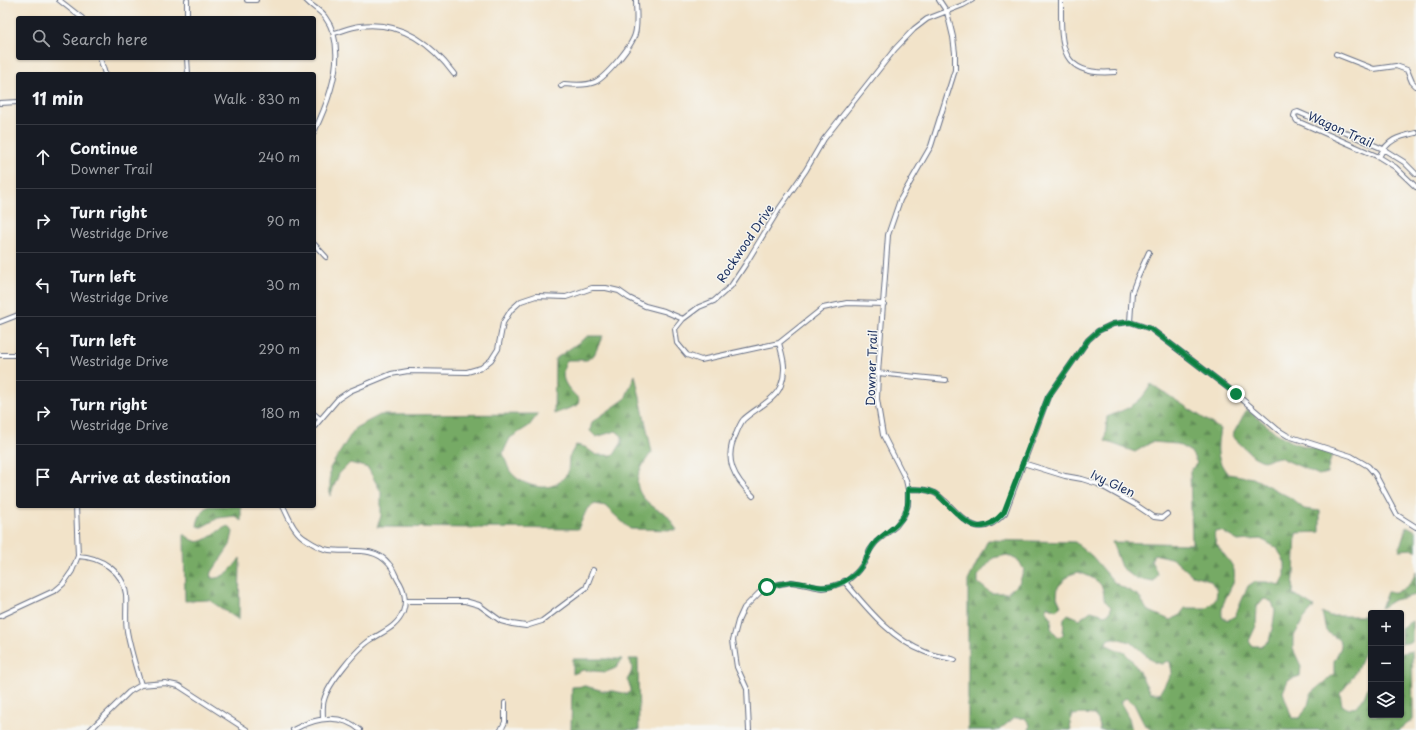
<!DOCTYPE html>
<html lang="en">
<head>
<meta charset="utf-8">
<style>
	:root { --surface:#171b24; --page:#242831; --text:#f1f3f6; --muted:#9ea1a6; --line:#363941 }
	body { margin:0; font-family:"Playpen Sans",sans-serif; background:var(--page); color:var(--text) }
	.controls { position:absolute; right:12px; bottom:12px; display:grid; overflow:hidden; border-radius:4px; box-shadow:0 1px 3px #0004 }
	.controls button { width:36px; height:36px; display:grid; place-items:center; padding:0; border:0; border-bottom:1px solid var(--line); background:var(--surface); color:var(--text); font:20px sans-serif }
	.stop { position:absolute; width:12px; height:12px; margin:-9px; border:3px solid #0b8043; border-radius:50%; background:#fff }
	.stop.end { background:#0b8043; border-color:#fff; box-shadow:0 1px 4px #0008 }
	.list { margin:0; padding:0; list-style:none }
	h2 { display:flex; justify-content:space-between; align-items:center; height:52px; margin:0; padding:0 16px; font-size:17px }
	h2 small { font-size:13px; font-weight:400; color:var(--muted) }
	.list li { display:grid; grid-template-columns:26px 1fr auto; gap:12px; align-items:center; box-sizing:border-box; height:64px; padding:0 16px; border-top:1px solid var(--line) }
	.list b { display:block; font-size:15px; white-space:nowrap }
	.list p { margin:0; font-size:13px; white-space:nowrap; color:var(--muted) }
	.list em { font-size:13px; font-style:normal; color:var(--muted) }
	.icon { flex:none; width:22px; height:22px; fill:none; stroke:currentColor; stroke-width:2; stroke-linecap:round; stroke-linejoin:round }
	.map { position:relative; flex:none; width:1416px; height:730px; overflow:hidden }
	.search { position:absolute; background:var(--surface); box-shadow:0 1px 3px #0004; left:16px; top:16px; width:300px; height:44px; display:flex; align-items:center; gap:10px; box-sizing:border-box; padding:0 14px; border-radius:4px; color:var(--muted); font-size:15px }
	.panel { position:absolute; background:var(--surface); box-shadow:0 1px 3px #0004; left:16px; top:72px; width:300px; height:436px; border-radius:4px }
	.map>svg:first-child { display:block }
	.forest { fill:url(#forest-firs); stroke:#486c62; fill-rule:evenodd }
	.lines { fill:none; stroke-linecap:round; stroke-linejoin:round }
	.street-casing { stroke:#666e83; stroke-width:6 }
	.street { stroke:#fff; stroke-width:4 }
	.route { stroke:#0b8043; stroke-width:5 }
	.labels { text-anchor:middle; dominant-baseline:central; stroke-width:3; stroke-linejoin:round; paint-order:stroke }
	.street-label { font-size:12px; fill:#1b2f5e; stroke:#f6f6f2 }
</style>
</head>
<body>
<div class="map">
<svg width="1416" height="730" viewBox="0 0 1416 730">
	<defs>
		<pattern id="forest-firs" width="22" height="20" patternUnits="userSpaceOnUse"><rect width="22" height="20" fill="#76aa65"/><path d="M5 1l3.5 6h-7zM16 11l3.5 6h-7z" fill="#608b56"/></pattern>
	</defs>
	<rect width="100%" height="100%" fill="#f6f6f2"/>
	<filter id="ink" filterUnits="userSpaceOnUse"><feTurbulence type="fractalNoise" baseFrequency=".025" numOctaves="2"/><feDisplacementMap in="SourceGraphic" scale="8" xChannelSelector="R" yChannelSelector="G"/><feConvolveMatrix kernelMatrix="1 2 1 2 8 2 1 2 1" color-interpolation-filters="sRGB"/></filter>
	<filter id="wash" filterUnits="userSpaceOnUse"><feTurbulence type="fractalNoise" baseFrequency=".012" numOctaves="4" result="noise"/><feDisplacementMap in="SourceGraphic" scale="16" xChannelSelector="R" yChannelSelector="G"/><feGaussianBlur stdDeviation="0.9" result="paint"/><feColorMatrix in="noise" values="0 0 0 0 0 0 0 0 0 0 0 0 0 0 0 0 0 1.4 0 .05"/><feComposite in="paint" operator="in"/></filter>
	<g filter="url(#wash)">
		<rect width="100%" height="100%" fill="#f2e3c9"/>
		<path class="forest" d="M588,336H603L594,355L587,360H567C558,379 566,386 579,399L578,405L554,414L555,359Z
			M635,375L652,452C635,474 629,490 655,508C658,511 663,511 666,514C670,518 673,525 677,530L630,529L605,506L595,504L587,509L578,529L377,527L381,516V492L368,468L350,463L339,474L330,496V468L355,428L380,415L538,414L529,426L510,438L503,453C505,458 508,468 510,471C518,483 541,491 554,485C560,483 564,477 568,473L569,457L576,445L585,447L596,455H614L622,442V436L616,431L596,437L590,431L592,422L625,399Z
			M1151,384L1220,429C1217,447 1215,459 1228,474L1253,478L1291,498L1304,509L1320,511V532L1296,533L1293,594L1314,607L1303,620L1293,638V649L1301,666L1300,676L1288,680L1283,692L1292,718H1300L1308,705L1311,693L1334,674V661L1341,647L1339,640L1326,631L1322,612L1329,616H1371C1371,641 1358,675 1340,693L1342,705L1348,709C1364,706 1366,692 1371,678V715H1401V653L1412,651L1413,720L1398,730H1151L1144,724L1134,704L1126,698L1120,702L1129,718L1132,730H1099L1100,727L1098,720L1094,715L1082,714L1073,715L1070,722L1071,730H1029L1030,725L1025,718H1014L999,730H968V581L988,540L1075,542L1092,556L1115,583L1139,596L1147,610L1170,620L1179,616L1185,608H1207L1216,599L1217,590L1210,580L1192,575L1174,559L1154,554L1151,561L1158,574L1154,581L1136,579L1121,567L1112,542L1192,544L1190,471L1197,463L1191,452L1177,444L1152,442L1135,452L1105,441L1107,417C1128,408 1140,405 1151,384ZM1221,531L1238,541L1261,539L1277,548L1285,563V576L1280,585L1267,582H1254L1248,586L1235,616L1228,620L1222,617C1219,599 1238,586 1234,570C1231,558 1211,546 1215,532ZM1007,555L1019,561L1024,570L1019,583L1007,593H991L978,583V576L993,558ZM1078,572C1086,575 1098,579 1102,587C1106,598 1100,597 1111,607L1110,612L1105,615L1091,611L1080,619L1068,614L1064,618L1063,635L1058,637L1051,628L1052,618L1046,611L1047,606L1056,610L1061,606L1057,597L1058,587L1069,575ZM1266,599L1272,602L1275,610L1273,625L1269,641L1261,646H1252L1249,641L1256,626L1257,607L1262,600ZM1115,638L1131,642L1154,662L1162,664L1167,661L1170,662L1172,672L1159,694L1150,692C1144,682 1136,664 1128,656C1122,649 1112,650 1106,643L1108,639Z
			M1247,409L1276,433L1294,443L1332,453L1327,473L1319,475L1279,457L1263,461L1253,456L1232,436Z
			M209,506H241V521L235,516L218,518L202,527L197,526C198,518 202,510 209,506Z
			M229,526L233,532L230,545L212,572L211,578C223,580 234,567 240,558L239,620L209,600L185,601L184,534C187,536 191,540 195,541C205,545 218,528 229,526Z
			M1407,526L1416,531V551L1414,549L1399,550Z
			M1416,571V595L1394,600L1381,608L1387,592C1401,594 1412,585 1416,571Z
			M1412,621V642L1401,644V628Z
			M573,659H622L616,668L606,672L583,670L573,674Z
			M629,659H638L639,730H571L572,687L585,686L604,691H614L627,694L630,692V686L627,680C632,672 634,668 629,659Z"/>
	</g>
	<g filter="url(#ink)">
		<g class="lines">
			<defs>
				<path id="street" d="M59,0L82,18
					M187,0V18
					M247,0H256
					M306,0C312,7 320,10 325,17C349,49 330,99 314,132
					M1061,0C1061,44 1058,77 1115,72
					M334,33C342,31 351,27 360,26C400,21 431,43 454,74
					M1336,54L1374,69L1396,66L1407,70L1412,82L1416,86
					M100,58L105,74
					M187,58L188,74
					M561,86L564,84C574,85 586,86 595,82C606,77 632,46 635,34C638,24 636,11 636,0
					M0,103L18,102
					M1379,157C1388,139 1398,137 1416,133
					M1416,174L1404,162L1383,149L1298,112L1295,113L1294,116L1297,121L1379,157L1395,167L1416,187
					M314,244L326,257
					M884,304L847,303L823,308L779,343L701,360L687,355L677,343L675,329L683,319L699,307L714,301L731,286L745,265L779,209L806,170L824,139L895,49L914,29L927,19L963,5L972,0
					M0,322L18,315
					M1130,322L1132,292L1138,276L1149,252
					M0,355H18
					M878,373L946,380
					M314,414L320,419
					M314,427L338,399L350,391L391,374L408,371L467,372L481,368L491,360L498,349L503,323L511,310L521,301L536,296L566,297L592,288H606L619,291L629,298L645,306L664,311L683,319
					M1023,463L1065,476L1082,479L1098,484L1136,505L1154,517L1162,518L1167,514
					M908,489C918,489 927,489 935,493C939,495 942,499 945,501C966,521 979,541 1005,513L1048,397L1088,340L1098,331L1113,324L1130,322L1151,329L1236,394L1278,430L1288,436L1351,456L1368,466L1375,474L1397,515L1416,527
					M753,496C734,478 723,459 736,434C738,429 740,424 743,420C754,409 776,400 781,385C787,370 783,357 779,343
					M283,506C289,518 294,533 307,540C313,544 322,549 329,550C349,553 374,545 389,564C393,568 395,575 398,580C404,589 407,601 403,612C397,627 384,631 372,639C357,648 328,684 324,700C322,706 323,713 323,719
					M78,556C100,557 123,571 126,594C127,606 125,619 127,631C130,649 136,667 141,685
					M844,581C867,608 891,639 925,652C935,656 945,657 955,660
					M405,601H465L479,605L501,621L512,624L526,626L542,621L586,588L593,570
					M0,616L56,590L63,584L72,571L78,556L76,506
					M90,730L129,692L141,685L165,683L179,686L247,730
					M293,730C315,718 339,712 360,730
					M501,730L505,722V703
					M749,730L747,689L737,667L733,640L738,621L744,608L760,592L767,587L780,584L792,582L822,588L833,586L847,581L857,572L864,563L870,550L876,542L896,526L904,515L908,505V489L906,480L883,435L877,399L878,373L888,235L900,200L931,146L955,70V53L953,37L947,12L939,0"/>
			</defs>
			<use href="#street" class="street-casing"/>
			<use href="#street" class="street"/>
		</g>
	</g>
	<g class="lines" filter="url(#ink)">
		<path class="route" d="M767,587C775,585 783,583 791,582C806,582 818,590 833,586C846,582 858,574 864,562C869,555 870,547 877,541C886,532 899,526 905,513C909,506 908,498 908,489C918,489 927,489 935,493C939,495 942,499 945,502C966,521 979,541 1004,512L1048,397L1088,340L1098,331L1113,324L1130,322L1151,329L1236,394"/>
	</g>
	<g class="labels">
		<g class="street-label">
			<text transform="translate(1341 129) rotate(24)">Wagon Trail</text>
			<text transform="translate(745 243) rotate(-56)">Rockwood Drive</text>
			<text transform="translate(871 368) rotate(-88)">Downer Trail</text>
			<text transform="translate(1113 483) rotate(25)">Ivy Glen</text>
		</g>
	</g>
</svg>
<div class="controls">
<button>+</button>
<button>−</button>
<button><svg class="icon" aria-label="layers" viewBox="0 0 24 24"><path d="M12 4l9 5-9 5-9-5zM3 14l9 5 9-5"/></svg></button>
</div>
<div class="stop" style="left:767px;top:587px"></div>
<div class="stop end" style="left:1236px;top:394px"></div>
<div class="search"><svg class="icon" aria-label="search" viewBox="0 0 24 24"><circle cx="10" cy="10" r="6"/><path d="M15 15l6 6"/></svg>Search here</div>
<section class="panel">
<h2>11 min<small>Walk · 830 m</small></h2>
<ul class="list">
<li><svg class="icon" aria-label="ahead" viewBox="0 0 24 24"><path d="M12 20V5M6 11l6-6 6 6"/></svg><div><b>Continue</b><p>Downer Trail</p></div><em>240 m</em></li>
<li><svg class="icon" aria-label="right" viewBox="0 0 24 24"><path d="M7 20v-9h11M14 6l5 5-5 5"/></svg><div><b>Turn right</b><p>Westridge Drive</p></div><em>90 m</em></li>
<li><svg class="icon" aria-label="left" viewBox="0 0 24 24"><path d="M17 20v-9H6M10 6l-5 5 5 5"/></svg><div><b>Turn left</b><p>Westridge Drive</p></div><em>30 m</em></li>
<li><svg class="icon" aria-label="left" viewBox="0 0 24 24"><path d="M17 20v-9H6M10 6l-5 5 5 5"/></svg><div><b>Turn left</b><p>Westridge Drive</p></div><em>290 m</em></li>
<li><svg class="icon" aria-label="right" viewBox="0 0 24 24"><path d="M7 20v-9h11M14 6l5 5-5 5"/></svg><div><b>Turn right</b><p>Westridge Drive</p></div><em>180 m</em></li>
<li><svg class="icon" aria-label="arrive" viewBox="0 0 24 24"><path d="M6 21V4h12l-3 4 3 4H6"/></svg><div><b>Arrive at destination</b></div></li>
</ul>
</section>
</div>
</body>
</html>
